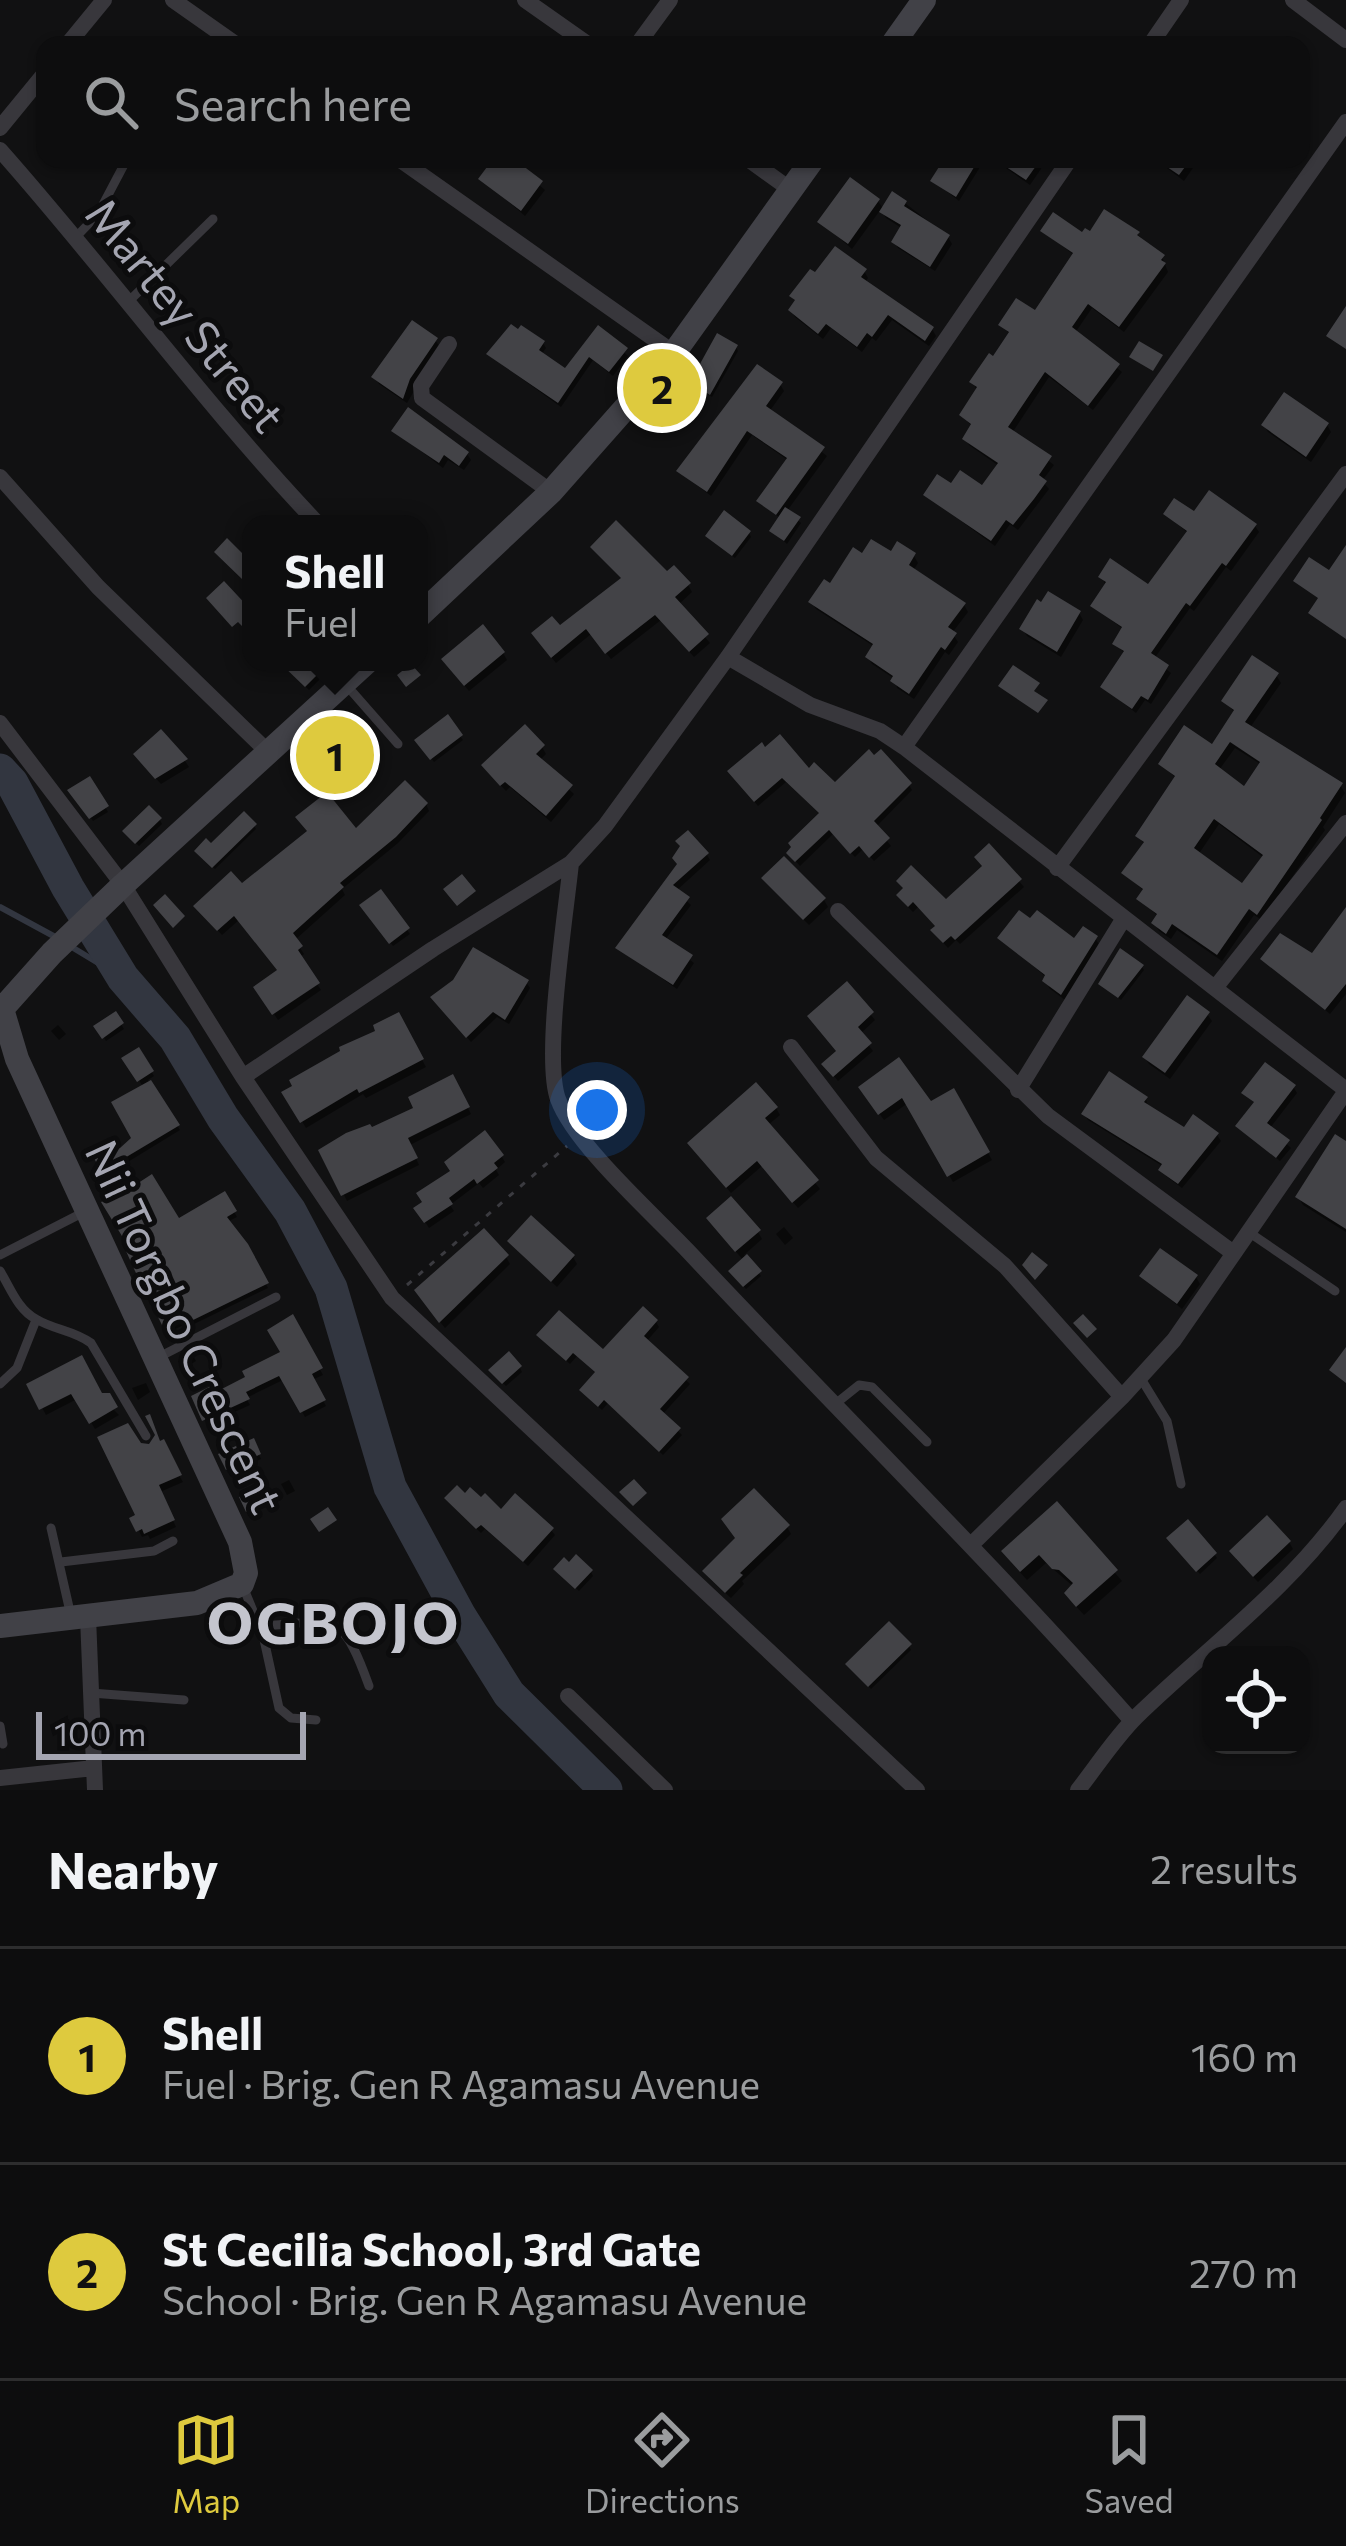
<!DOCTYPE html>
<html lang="en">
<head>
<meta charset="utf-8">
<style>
	:root { --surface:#0d0d0e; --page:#161617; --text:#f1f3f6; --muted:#9a9c9e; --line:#2d2d2e; --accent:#deca3e }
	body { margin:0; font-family:Commissioner,sans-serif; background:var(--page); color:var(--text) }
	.controls { position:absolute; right:36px; bottom:36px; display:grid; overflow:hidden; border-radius:24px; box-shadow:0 3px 9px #0004 }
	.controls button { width:108px; height:108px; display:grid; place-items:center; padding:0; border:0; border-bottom:3px solid var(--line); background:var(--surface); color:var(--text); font:60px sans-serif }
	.scale { position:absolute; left:36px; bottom:30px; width:270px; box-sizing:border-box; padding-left:12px; border:6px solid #a4a5b1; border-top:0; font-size:33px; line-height:42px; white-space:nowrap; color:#a4a5b1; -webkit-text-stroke:9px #0c0c0d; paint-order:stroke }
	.you { position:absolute; left:597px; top:1110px; width:42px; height:42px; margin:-30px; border:9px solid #fff; border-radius:50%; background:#1a73e8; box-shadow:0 0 0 18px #1a73e833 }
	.badge { display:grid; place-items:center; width:78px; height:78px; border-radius:50%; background:var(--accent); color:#111; font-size:39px; font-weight:700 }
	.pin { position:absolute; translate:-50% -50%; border:6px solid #fff; box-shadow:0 3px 12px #0006 }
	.popup { position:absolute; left:242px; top:515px; width:186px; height:156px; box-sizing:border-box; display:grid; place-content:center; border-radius:24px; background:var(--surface); filter:drop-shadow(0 3px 9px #0005); font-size:39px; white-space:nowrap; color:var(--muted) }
	.popup b { font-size:45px; color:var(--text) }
	.popup::after { content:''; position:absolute; left:50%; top:100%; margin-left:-24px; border:24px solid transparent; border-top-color:var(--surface) }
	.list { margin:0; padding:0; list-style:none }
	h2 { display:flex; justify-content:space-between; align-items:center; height:156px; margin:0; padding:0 48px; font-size:51px }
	h2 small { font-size:39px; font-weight:400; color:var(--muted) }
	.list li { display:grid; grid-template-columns:78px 1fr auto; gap:36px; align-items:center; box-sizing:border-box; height:216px; padding:0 48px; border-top:3px solid var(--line) }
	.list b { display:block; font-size:45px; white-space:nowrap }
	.list p { margin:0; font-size:39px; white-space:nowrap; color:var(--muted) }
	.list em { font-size:39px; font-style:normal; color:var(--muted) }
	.icon { flex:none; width:66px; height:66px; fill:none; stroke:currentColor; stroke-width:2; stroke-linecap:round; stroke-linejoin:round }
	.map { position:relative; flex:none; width:1346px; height:1790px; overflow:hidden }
	.search { position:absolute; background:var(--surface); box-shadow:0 3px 9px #0004; left:36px; right:36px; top:36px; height:132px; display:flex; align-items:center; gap:30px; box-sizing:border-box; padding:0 42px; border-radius:24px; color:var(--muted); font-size:45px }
	.sheet { height:588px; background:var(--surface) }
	nav { display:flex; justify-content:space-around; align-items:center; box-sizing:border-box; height:168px; border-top:3px solid var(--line); background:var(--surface); font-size:33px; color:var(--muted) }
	nav a { display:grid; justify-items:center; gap:6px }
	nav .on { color:var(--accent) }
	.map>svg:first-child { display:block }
	.shadow { fill:#0007; fill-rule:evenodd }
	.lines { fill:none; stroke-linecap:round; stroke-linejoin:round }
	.stream { stroke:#323640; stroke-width:6 }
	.river { stroke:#323640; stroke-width:33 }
	.building { fill:#434347; fill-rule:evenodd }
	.path { stroke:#3b3b40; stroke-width:3; stroke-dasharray:6 9; stroke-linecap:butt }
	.lane { stroke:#38373c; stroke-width:9 }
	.street { stroke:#38373c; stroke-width:16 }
	.secondary { stroke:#414147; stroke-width:24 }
	.labels { text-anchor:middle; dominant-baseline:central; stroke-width:10; stroke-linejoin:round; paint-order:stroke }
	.street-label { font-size:45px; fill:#a4a5b1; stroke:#0c0c0d }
	.district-label { font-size:57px; font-weight:bold; letter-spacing:3px; fill:#c4c5ce; stroke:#0c0c0d }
</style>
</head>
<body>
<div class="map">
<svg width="1346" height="1790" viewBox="0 0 1346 1790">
	<rect width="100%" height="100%" fill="#111112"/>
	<path class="shadow" d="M497,159H509L545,190L525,216L482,179Z
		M940,159H985L959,201L934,181L943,166Z
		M993,159H1042L1045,163L1030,185Z
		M1155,159H1199L1184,181Z
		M878,201L884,210L905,203L948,237L952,244L935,271L898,248L894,242L903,229L886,218L881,209L852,249L821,222Z
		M1044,231L1083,236L1137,234L1162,257L1168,272L1124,332L1092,308L1075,333L1122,372L1093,410L1049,377L1012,433L1054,465L1042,481L1049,489L1018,530L1010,524L995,546L926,495L952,488L983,489L999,466L969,445L965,439L973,427L962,416L976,389L973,382L1011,335L1001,325L1036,314L1075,256Z
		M864,271L868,278L865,283L932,329L936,336L929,346L892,320L876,341L872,338L862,352L831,328L823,339L795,317L791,311Z
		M599,330L628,356L613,376L593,360L561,407L489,355L543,343L546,348L541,355L566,372Z
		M435,340L440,347L407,403L379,384L375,377Z
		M736,347L738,351L712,397L696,386L694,382Z
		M780,384L784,391L769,412L827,456L787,511L801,523L787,544L773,531L781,519L760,501L789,461L752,435L711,496L680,472Z
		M1264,425H1327L1331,432L1311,462L1268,432Z
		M395,431L467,454L471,460L464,470L448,460L443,468Z
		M1167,515L1255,526L1259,532L1231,571L1226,567L1194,611L1190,608L1154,659L1171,673L1151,704L1145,700L1136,713L1103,687L1125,654L1116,644L1124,630L1094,606L1105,584L1102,577L1149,588L1189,534Z
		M749,533L751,537L735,558L711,540Z
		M914,556L918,563L913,571L964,605L968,612L952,633L958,642L949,655L945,652L914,699L897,688L895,679L872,664L868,657L875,647L816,609L812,602L863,557Z
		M667,575L688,585L692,592L678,605L710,643L694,657L661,620L611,659L591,634L556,663L538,641L623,580Z
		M1079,613L1083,620L1061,657L1027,636L1023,629Z
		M503,653L507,660L469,691L449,667Z
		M280,662H326L316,672L320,679L309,690Z
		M1276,675L1281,683L1249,729L1340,785L1345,793L1323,827L1325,830L1262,920L1254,915L1222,961L1177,930L1171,939L1159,931L1155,923L1159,917L1139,899L1145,892L1125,874L1145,845L1138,836L1177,779L1161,764L1213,748L1235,713L1225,701ZM1235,748L1262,765L1245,790L1219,770ZM1219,824L1264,858L1243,887L1198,855Z
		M447,718L463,740L434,762L418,740Z
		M542,747L546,754L539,761L574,794L551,822L510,787L506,791L489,773Z
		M185,761L189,767L161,784L141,762Z
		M809,772L835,786L909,785L912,790L876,827L891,846L874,861L863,849L855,857L833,834L800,866L793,858L822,815L786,782L758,806L734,777Z
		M89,780L108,812L93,821L71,791Z
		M426,804L429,811L398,843L342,889L345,895L295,940L304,954L299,958L321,990L278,1020L257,988L281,972L239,920L222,935L201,912L242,887Z
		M160,820L162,824L139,846L128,835Z
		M254,826L256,829L215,869L199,854Z
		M989,847L1024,887L960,944L956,940L948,948L938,937V927L918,907L913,912L903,902L946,903L984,868Z
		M683,848L707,855L710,860L676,891L691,905L665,940L694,963L677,989L619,948L680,865Z
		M769,885L824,900L828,907L809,925Z
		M380,893L410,934L393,946L363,906Z
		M1346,912V994L1330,1014L1264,959L1312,957Z
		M1001,938L1075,943L1095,938L1100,946L1065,1000L1049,988L1047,978Z
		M1142,967L1144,970L1121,1000L1102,984Z
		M526,982L530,988L509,1024L497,1017L471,1042L438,1004Z
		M847,985L875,1020L860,1034L873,1051L838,1081L829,1070L839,1052Z
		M1207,1014L1212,1021L1170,1079L1149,1064L1145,1057Z
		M115,1015L124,1029L106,1041L97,1027Z
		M398,1016L426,1067L366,1098L363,1094L306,1128L285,1093L380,1032Z
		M58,1025L66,1034L59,1040L51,1031Z
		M138,1051L154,1076L148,1080L180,1130L118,1168L128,1193L178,1222L224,1195L237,1217L227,1222L246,1246L268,1288L192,1325L190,1322L169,1332L137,1270L118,1199L99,1160L121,1150L135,1138L144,1088L125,1059Z
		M898,1061L930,1105L953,1092L992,1160L953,1182L908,1103L884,1120L866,1095Z
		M452,1078L471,1114L410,1145L419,1165L347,1201L322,1151L418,1110Z
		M1294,1088L1297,1093L1270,1128L1291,1148L1280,1161L1239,1126L1256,1104L1245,1093Z
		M1146,1099L1148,1107L1184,1131L1217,1135L1221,1141L1182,1188L1166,1176L1164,1167L1088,1120L1084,1114Z
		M776,1108L780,1115L768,1125L820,1189L798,1208L762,1166L731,1193L695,1151Z
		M1346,1144V1232L1303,1205L1299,1198Z
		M502,1157L505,1162L496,1170L499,1175L483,1188L479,1183L450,1205L454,1211L429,1228L417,1209Z
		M714,1226L758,1232L762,1239L744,1255L761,1276L746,1289L734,1275L744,1261Z
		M784,1227L793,1238L785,1245L776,1234Z
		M510,1242L573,1257L577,1264L557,1287Z
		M506,1257L510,1264L445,1328L421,1298Z
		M1143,1277H1196L1200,1284L1182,1309Z
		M292,1318L323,1375L312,1380L326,1406L305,1417L285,1379L246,1398L250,1405L208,1424L195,1397H214L284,1353Z
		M656,1322L659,1327L646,1342L690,1384L662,1415L682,1435L663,1455L608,1403L602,1410L585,1395L597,1374L577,1356L570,1364L543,1340L603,1354Z
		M192,1354L196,1361L183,1369L178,1361Z
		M520,1368L522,1372L506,1386L494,1374Z
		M146,1383L150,1392L138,1400L132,1388Z
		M30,1385L101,1397L119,1415L95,1429L77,1399L46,1415Z
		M253,1442L261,1459L230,1473L222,1455Z
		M160,1444L183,1482L160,1492L176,1527L150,1539L148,1535L142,1537L133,1519L139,1516V1446Z
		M289,1480L295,1491L287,1495L281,1484Z
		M451,1504L501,1513L551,1530L555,1535L528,1566L485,1529L481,1533Z
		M1057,1506L1122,1581L1084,1615L1073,1603L1074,1587L1046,1563L1027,1580L1011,1562Z
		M787,1527L791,1534L742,1581L744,1584L731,1598L710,1579L706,1572Z
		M1289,1542L1293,1549L1258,1582L1236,1559Z
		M1172,1543L1215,1555L1217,1558L1200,1574Z
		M591,1572L593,1576L579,1591L559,1573Z
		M909,1646L911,1650L871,1689L851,1668Z"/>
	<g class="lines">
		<path class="stream" d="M0,907L59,939
			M70,946L123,978"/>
		<path class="river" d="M0,770L12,783L68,888L123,978L175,1038L223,1118L290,1211L331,1288L390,1487L460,1616L509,1694L606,1790"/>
	</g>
	<path class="building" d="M493,159H514L543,181L521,211L478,179Z
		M944,159H979L956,197L930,181Z
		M994,159H1041L1026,180Z
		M1155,159H1191L1179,175Z
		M850,177L880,199L848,244L817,222Z
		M892,191L907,201L904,206L950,235L930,267L891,242L901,225L879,212Z
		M1104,209L1140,232L1137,235L1165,255L1161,260L1166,263L1119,327L1088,304L1072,327L1120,364L1088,406L1045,372L1008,427L1052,456L1039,475L1047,481L1034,499L1013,525L1006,520L991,541L923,495L937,474L951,483L960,470L982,485L998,463L962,439L971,424L959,415L977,387L969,382L989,353L993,356L1009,332L998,325L1016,298L1035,310L1073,253L1040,231L1053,212L1082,232L1085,228L1090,231Z
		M835,246L867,269L861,277L934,327L925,341L888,315L872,337L867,333L857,347L826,324L818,334L788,310L795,300L789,296L810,269L815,272Z
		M1346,306V349L1326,336Z
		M412,320L438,338L410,379L403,399L371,377Z
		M511,324L518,329L521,325L545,341L539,350L565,368L598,325L628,348L609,372L589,357L558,403L486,354Z
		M717,333L738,345L710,395L690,382Z
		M1139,341L1163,355L1153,371L1129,357Z
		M757,364L783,382L766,406L825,447L776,515L756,501L787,458L747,431L707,492L676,471Z
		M1284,392L1329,423L1306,457L1261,425Z
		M408,407L469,452L459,466L444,455L439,463L391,431Z
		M1209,490L1257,524L1226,566L1222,563L1190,606L1186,603L1151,653L1169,665L1148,700L1141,696L1132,709L1100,687L1124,651L1112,644L1122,627L1090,606L1106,582L1098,577L1110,558L1148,584L1187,531L1163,514L1174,498L1194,511Z
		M785,507L801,517L784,541L769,531Z
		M724,510L751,531L732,556L705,536Z
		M616,520L667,571L674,565L691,583L675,597L709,634L689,652L655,615L605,654L586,629L551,658L531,633L552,616L560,625L621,578L590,547Z
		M227,538L251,562V570L242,579L214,552Z
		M871,539L891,551L897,541L916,553L909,565L966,603L948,627L957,633L945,650L941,647L909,694L890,681L893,676L865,657L873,644L808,602L824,579L830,583L853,547L862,553Z
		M1346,545V639L1308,613L1318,598L1293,581L1309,557L1329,570Z
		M224,581L251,610V635L238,622L232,627L206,598Z
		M1048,591L1081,611L1057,652L1019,629L1037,599L1041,602Z
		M483,624L505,652L464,686L441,659Z
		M1252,655L1279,673L1245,722L1343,783L1320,818L1322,820L1257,915L1249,909L1217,955L1172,924L1166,934L1151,923L1157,914L1136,899L1143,889L1121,873L1144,842L1135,836L1175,776L1158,764L1184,725L1212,744L1234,710L1221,701ZM1230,742L1260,762L1244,786L1215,764ZM1214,819L1263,855L1242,883L1194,848Z
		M279,662H309L320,672L305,687Z
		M411,664L421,675L406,687L397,675Z
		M1013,665L1040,683L1034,691L1048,700L1038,713L998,686Z
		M448,714L463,735L430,760L414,740Z
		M525,724L545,745L536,754L573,785L546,816L505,782L500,786L481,765Z
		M161,729L188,759L155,779L133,754Z
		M780,734L809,768L814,762L835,782L869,749L874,755L881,749L912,783L874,821L890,838L869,858L859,846L850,854L829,830L795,862L786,853L791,847L788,843L819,813L782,778L754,802L727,771L762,742L765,747Z
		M90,776L109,806L89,819L67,790Z
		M405,780L428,803L396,837L340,883L344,887L293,933L303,946L298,950L320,983L272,1015L253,987L277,970L234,916L217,931L193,906L231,871L242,883L307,831L295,817L327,792L356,828Z
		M149,805L162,818L135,844L122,831Z
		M244,811L257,824L212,868L194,851L206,838L211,843Z
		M688,830L709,853L673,885L690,897L662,935L693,955L673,985L615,948L677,864L672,858L680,846L675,841Z
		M989,843L1022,879L955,940L951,936L943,943L930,930L935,926L913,902L908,907L896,895L903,888L896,881L911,865L946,899L982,866L974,857Z
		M784,856L826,898L803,920L761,878Z
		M462,874L476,891L457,906L443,889Z
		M381,889L410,928L389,944L359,905Z
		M165,894L185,916L173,928L153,905Z
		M1346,907V984L1325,1010L1260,959L1280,933L1312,953Z
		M1019,910L1030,918L1037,910L1074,938L1083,926L1098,936L1061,995L1042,981L1045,975L997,938Z
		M473,947L529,980L505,1020L493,1012L466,1038L430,997L453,980Z
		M1120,948L1144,965L1118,998L1098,984Z
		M847,981L874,1012L858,1027L872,1043L833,1077L821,1064L836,1051L807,1016Z
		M1187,995L1210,1012L1165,1073L1142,1057Z
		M116,1011L124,1023L102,1039L93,1026Z
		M399,1012L424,1059L359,1093L357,1089L300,1123L281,1092L292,1086L289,1080L340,1051L339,1047L375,1031L373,1025Z
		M139,1047L154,1071L137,1082L121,1058Z
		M899,1057L931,1101L954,1088L990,1152L947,1177L902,1098L878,1115L858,1087Z
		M1265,1062L1296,1085L1267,1123L1290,1140L1276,1158L1235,1126L1254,1102L1241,1093Z
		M1109,1071L1148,1097L1144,1102L1184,1127L1193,1114L1219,1133L1178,1184L1158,1170L1162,1164L1081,1114Z
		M453,1074L470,1107L408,1138L418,1158L341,1196L318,1150L346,1133L370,1124L372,1127L413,1108L408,1097Z
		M151,1080L180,1125L118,1162L129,1189L152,1174L179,1218L225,1191L237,1211L227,1217L248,1244L269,1283L187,1323L185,1319L164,1329L135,1271L126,1251L130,1249L101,1202L114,1197L94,1158L120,1148L131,1138L111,1102Z
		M756,1082L778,1107L765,1118L819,1180L792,1203L757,1161L726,1188L687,1143Z
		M485,1130L504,1155L494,1163L498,1168L477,1184L474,1179L449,1198L453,1204L424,1223L413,1208L422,1202L416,1193L450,1171L444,1162Z
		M1335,1134L1346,1141V1229L1295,1197Z
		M731,1196L761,1230L735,1252L706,1218Z
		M531,1215L575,1255L551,1282L507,1241Z
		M484,1228L509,1255L439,1323L414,1290Z
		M1160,1248L1198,1275L1177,1304L1139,1276Z
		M1032,1252L1048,1265L1035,1280L1022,1265Z
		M747,1254L762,1271L743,1287L728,1271Z
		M643,1306L658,1320L644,1336L689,1377L660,1409L681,1428L659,1452L604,1400L598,1407L579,1390L595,1372L573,1353L566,1361L536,1335L559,1310L603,1349Z
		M293,1314L323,1368L312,1374L326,1400L300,1413L279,1376L246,1392L250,1399L202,1421L191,1396L211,1386L214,1393L245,1377L242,1371L280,1352L267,1330Z
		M1083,1314L1097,1329L1087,1338L1073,1323Z
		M1346,1347V1383L1329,1370Z
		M509,1351L522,1366L502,1384L488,1370Z
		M82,1355L102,1393H110L118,1407L89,1424L71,1394L39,1410L26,1384Z
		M150,1414L160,1441L164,1439L182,1475L159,1485L175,1520L144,1534L142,1529L136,1532L129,1518L135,1515L97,1437L128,1423L141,1443L149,1444L155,1435L145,1416Z
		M254,1438L261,1454L226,1470L218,1454Z
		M634,1479L647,1493L633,1506L619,1492Z
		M457,1485L465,1493L470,1487L481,1497L485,1493L501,1509L515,1493L554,1528L523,1562L481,1525L476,1529L444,1498Z
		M258,1487L266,1502L246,1512L239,1497Z
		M754,1488L790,1525L740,1573L743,1575L725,1593L702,1571L735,1538L721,1519Z
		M1057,1501L1118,1570L1076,1607L1064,1593L1073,1583L1059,1570L1052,1569L1039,1555L1020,1572L1001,1551Z
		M328,1507L337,1520L319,1532L310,1519Z
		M1267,1515L1291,1541L1253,1577L1229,1551Z
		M1188,1519L1217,1553L1196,1572L1166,1538Z
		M576,1554L593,1570L575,1589L553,1569L564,1557L569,1562Z
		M889,1621L912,1644L868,1687L845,1664Z"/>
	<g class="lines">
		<path class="path" d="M407,1285L567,1146"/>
		<path class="lane" d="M76,237L98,214L127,159
			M127,303L213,219
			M348,687L398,744
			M1247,1231L1335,1291
			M0,1255L86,1211
			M0,1271C10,1287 18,1310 36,1319C54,1330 73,1330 91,1343L146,1436
			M159,1357L276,1297
			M1140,1377L1167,1421L1181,1484
			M0,1384L17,1368L36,1320
			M834,1405L859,1385L872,1387L927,1442
			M51,1528L71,1616
			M61,1562L154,1551L173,1541
			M244,1589L263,1635L279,1708L291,1718L316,1720
			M259,1626C335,1622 341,1608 369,1686
			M91,1693L184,1700
			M0,1726L3,1744"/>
		<path class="street" d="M173,0L237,45
			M525,0L589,45
			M1293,0L1346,40
			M67,45L104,0
			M637,45L670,0
			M1150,45L1181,0
			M0,128L45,73
			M0,150C109,273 205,405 318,524
			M399,159L674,353
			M748,159L791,190
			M449,344L421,386L422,398L551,492
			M0,477L98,587L268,752
			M728,657L810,705L880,731L904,747L1346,1090
			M0,723L123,885L243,1077L392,1298L917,1790
			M904,747L1346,122
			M571,863C566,913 543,1058 558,1099C574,1144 653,1214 688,1251C835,1408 989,1559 1132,1721
			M1057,868L1346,474
			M838,911L1048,1116L1232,1252
			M1215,988L1346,823
			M791,1047L876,1158L1005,1266L1122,1397
			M243,1077L433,949L571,863L605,826L728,657L1070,159
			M1018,1090L1124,918
			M972,1544L1122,1397L1174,1340L1346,1091
			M88,1617L95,1790
			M568,1696L665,1790
			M0,1778L94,1768
			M1078,1790C1097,1766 1114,1739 1136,1717C1206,1649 1289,1589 1346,1508"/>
		<path class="secondary" d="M892,45L924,0
			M419,616L551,492L674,353L813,159
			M0,1626L197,1603L242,1584L246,1573L240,1542L17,1059L2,1009L52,953L123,885L367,662"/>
	</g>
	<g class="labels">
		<g class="street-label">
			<text transform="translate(187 314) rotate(51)">Martey Street</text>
			<text transform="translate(186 1326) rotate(65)">Nii Torgbo Crescent</text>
		</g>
		<g class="district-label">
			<text x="334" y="1621">OGBOJO</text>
		</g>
	</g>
</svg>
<div class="controls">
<button><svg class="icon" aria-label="locate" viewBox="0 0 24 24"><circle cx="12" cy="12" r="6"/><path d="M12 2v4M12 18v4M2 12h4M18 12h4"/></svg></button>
</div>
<div class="scale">100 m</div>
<div class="you"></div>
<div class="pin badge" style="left:335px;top:755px">1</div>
<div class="popup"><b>Shell</b>Fuel</div>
<div class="pin badge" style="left:662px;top:388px">2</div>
<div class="search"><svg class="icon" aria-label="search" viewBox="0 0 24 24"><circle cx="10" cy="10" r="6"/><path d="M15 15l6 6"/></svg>Search here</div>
</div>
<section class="sheet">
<h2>Nearby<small>2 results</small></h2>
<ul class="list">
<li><span class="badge">1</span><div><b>Shell</b><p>Fuel · Brig. Gen R Agamasu Avenue</p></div><em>160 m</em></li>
<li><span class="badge">2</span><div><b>St Cecilia School, 3rd Gate</b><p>School · Brig. Gen R Agamasu Avenue</p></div><em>270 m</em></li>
</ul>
</section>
<nav>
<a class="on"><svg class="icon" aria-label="map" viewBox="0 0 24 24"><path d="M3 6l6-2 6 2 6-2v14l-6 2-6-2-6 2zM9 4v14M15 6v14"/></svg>Map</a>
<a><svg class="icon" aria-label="directions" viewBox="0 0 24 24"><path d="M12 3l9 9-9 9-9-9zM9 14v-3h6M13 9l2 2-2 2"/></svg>Directions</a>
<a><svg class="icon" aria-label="saved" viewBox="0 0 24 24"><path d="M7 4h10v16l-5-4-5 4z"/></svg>Saved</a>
</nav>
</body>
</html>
